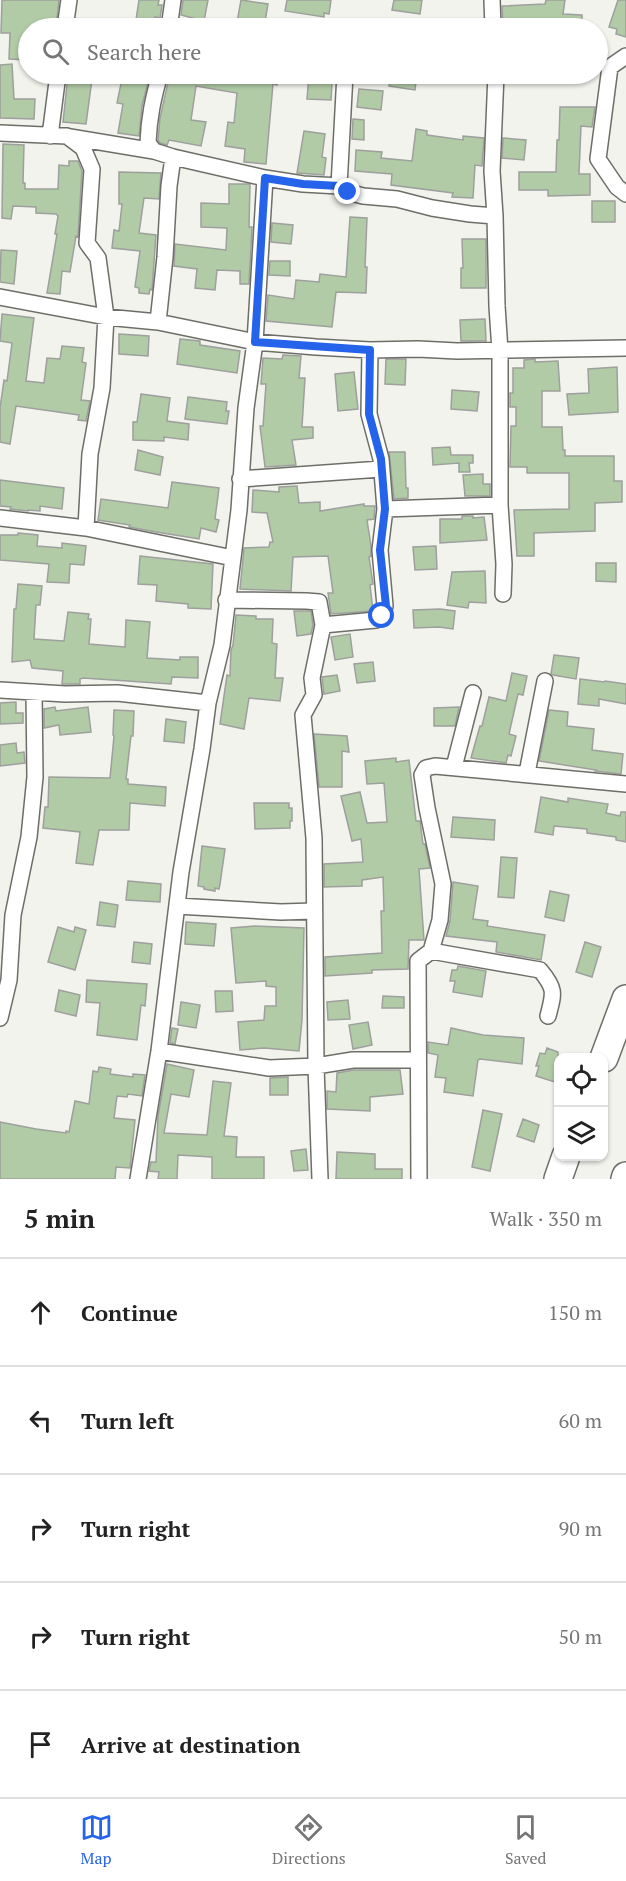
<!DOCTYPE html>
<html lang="en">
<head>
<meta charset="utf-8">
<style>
	:root { --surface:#fff; --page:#f6f6f6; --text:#222; --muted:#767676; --line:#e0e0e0; --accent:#2563eb }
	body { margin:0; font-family:"PT Serif",serif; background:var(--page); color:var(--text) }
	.controls { position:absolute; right:18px; bottom:18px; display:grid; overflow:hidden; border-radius:12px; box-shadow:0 2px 4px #0004 }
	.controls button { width:54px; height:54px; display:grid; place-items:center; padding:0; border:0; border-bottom:2px solid var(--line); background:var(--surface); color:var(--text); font:30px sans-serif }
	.stop { position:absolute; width:18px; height:18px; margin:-14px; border:4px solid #2563eb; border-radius:50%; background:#fff }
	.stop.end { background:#2563eb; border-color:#fff; box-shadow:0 2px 6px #0008 }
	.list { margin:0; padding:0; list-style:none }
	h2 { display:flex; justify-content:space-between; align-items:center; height:78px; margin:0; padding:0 24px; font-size:26px }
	h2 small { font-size:20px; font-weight:400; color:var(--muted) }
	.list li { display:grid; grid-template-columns:39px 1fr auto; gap:18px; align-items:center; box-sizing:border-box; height:108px; padding:0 24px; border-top:2px solid var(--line) }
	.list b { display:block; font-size:22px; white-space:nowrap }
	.list em { font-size:20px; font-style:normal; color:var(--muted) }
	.icon { flex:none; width:33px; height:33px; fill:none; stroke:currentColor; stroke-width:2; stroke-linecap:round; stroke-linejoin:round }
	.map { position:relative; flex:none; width:626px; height:1179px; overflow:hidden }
	.search { position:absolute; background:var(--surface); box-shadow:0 2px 4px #0004; left:18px; right:18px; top:18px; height:66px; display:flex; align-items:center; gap:15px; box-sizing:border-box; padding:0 21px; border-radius:33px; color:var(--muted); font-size:22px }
	.sheet { height:618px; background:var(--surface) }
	nav { display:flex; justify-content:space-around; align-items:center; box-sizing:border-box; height:84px; border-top:2px solid var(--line); background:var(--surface); font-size:16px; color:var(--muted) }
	nav a { display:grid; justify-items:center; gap:3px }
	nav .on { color:var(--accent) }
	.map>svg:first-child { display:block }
	.building { fill:#b1cba6; stroke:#9da09c; stroke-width:1.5 }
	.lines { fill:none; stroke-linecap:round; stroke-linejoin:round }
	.minor-casing { stroke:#6e6e68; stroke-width:18 }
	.motorway-casing { stroke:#6e6e68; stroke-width:30 }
	.minor { stroke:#fff; stroke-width:15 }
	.motorway { stroke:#fff; stroke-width:27 }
	.route { stroke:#2563eb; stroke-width:8 }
</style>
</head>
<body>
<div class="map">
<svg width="626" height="1179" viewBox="0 0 626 1179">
	<rect width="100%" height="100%" fill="#f3f3ed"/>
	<path class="building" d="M2,0H59L56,28H28V60L9,59L10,33H1Z
		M139,0H159L158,5H162L160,18L155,17L154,23L136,20Z
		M183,0H208L204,21L181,15Z
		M241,0L268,4L264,28H236Z
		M287,0H331L329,14L324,13V17L285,11Z
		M394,0H422L420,14L392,10Z
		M546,0H565L563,14L582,15V28H542V25L503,27L502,6L545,4Z
		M618,0H626V37L616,34L617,29L609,27Z
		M12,64L14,99H35L34,119L0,118V65Z
		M123,74H150L142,106L139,136L118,133L123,104L117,103Z
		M170,74H278L277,85L273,84L266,164L244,162L245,149L225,146L228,122L234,123L237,93L213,89L196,86L191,120L206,122L201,146L169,140L167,145L160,143L158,140L160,118Z
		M309,74H328L327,82L332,83L331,100L307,99Z
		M390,74H417L415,90L389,86Z
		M68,75L92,79L86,124L63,122Z
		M359,89L383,91L381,110L357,107Z
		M560,107H595L592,127L581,126L579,174H590V195L548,196V190H519V172H556L557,140H559Z
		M353,119L364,120V140L352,139Z
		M416,129L427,131V135L463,140V136L484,138L482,166L475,165L473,198L452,197L453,193L391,185L392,174L355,171L356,150L382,152L381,158L412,161Z
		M304,131L325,134L322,157L326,158L324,175L297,173Z
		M503,138L526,140L524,160L502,158Z
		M3,144L24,145L23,183H25V189H58L59,165L69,166V161H78L82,171L78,237L76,236L70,272L62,271L60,294L47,293L57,234H55L58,216L56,214L36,213V207L13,206L11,219L2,218Z
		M119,172L161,173L159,199L144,198L139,233L156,235L152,290L150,289L149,294L139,293V288L135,287L140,251L112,248L114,230L119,231L122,204H119Z
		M229,184H250L249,227H252L249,284H240V271L217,270L215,290L195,288L197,269L174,266L175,244L226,250L227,228L201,227V203L229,204Z
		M592,201H615V222H592Z
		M350,217L367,218L365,267H367L366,293L336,292L332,327L266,321L268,295L294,299L296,280L319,282L320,274L346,277Z
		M272,223L293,225L291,244L271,242Z
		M462,239H486V288H461V268H463Z
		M1,250L17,251L14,284L0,282Z
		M270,261H290V276L269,275Z
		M2,314L34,318L26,381L44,383L47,358L60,359L62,346L84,348L82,362L86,363L81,400L90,401L86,421L78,420L79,415L16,406L10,444L0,442V408L4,380L7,381L12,343L0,341Z
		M485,319L486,341H461L460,320Z
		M119,334L149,336L148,356L119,354Z
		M180,339L200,341V345L240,351L237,373L177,364Z
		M283,355L301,356L299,378H305L302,427H313V438L292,440L296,465L265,467L260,426H263L266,384H261L263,358L282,359Z
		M386,359H406L405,385L385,384Z
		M535,359V362L558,361L560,391H542V427H562L563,450H565V456H614V481H622V502L595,503V531L534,533V556H517L514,510L569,509V473H527V467H510L511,426H516V407H510V393H513V368H524V360Z
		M617,367L618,412L569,415L567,394L589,393L588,369Z
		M354,372L358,409L338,411L335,374Z
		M452,390L479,392L477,411L451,409Z
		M141,394L170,398L167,421L189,424L188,440L164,437V441L133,440V422H137Z
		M188,397L227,402L226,411H229L227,424L185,419Z
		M450,447L451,455H473V463H469L470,472H459V463L433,465L432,448Z
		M138,450L163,457L160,475L135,470Z
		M389,452H405L406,488H408V498L394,499Z
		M483,474V484H490V496H465L463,475Z
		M0,480L64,488L62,509L40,506V511L28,510V511L10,509L11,507L0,506Z
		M172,482L219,488L215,519L219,520L216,532L201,528L199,539L156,532L129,527L130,525L98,520L101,499L168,508Z
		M297,486L299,503L320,502V511L364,504V506H375L374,519L367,520L371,546V556L369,557L373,584L370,585L373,611L331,614L328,593H333L328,556L293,557L291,591L240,589L244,548L269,547L270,542H273L267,513L252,512L253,490L279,492V487Z
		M462,516H473V518L484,517L487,540L440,543V519H462Z
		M18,533L38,535L37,546L62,548V543L86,546L84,565L70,564L69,583L47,582L49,564L0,560V535H18Z
		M436,546L437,569L415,570L413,547Z
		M140,556L213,564L211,609L188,608V604L156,601L157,585L138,584Z
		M596,563H616V582L596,581Z
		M485,571L486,603L469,602L468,608L447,605L452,572Z
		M18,584L42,586L40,605H36L34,639L64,641L68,612L89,614L88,619H91L89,644L125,647L126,620L150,622L147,658L180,660V657H198V678L172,677L171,684L83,678L80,679V684H62L63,671L32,668L30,660L12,662L14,609H16Z
		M440,609L455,611L453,629L439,627L414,628L413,610Z
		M294,611H311L313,625L311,634L297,636Z
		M236,615L256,616V619H273L272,643L277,644L275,678H283L280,701L249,698L244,729L220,724L227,675L230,676L231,650L233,645Z
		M350,634L353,657L335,660L331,637Z
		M554,655L579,658L576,679L553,675L551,674Z
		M373,662L375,681L357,683L354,664Z
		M512,673L527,676L523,695L518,694L509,734L516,736L511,756L508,755L506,763L471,758L480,726H482L489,697L506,701Z
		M337,675L340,691L324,694L322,677Z
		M580,679L604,682L605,681L626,684V704L599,699V706L578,704Z
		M16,702V713H23V723L0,724V703Z
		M55,707L56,711L88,707L91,732L60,735L59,725L44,728V709Z
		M459,707L455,726H434V708Z
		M114,710L134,711L133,736H131L126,779H128V784L166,787L165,806L130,803L129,830H99L93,865L76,863L80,832L43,828L45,807H48L49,777L110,778L114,736L113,735Z
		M549,710L568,712L567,726L594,729L592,750L623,754L621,774L595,771L596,770L539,761Z
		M166,719L186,722L184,743L164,741Z
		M314,734L347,736L349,752L342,751V787H319Z
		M16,743L17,753L24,752L25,763L0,766V745Z
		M396,758V762L409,760L416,821H420L423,844H425L430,868L419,869L424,940H409L408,969L372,970V973L325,976V957L382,953L381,911H384L383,877L362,880V886L324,887V864L363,862L361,839L352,841L341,796L360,792L367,823L387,822L384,783L367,784L365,761Z
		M541,797L568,802V798L608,804L606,813L620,816L621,812H626V842L616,840V837L587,833V829L554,826L553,835L535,832Z
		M254,803H289V808H292V821H290V828L255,829Z
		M453,817L495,820L494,840L451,837Z
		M202,846L225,849L220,884L219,889L215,888V891L204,889V887L198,886Z
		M501,857L517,858L514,898L498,897Z
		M128,881L161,884L160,902L126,900Z
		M453,882L478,886L473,919L488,921L487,926L545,935L541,960L496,952L497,942L446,936L450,921Z
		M550,891L569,895L564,921L545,917Z
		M100,902L118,905L115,927L97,925Z
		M186,922L216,924L214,946L185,944Z
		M255,926L304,928L302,1020L299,1051L264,1048L240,1050L238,1022L264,1020L265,1006H276V987L266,986V981L236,983L231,928Z
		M58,927L74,932L75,927L86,930L75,970L48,962Z
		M134,942L152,944L150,964L132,962Z
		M585,942L601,947L592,977L576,972Z
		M458,966L486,971L482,997L453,992L455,981H450L452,970H457Z
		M87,980L147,984L145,1006L141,1005L137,1040L97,1035L100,1003L86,1002Z
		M59,990L80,995L76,1016L55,1011Z
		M215,991H232L233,1011L216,1012Z
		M383,996L404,997V1008H382Z
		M348,1000L350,1019L328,1020L327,1002Z
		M181,1002L200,1005L196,1028L178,1025Z
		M368,1022L372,1045L353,1049L349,1025Z
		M172,1028L178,1029L175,1044L170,1043Z
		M451,1028L483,1035L524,1038L522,1064L480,1059L478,1060L473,1096L444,1092L446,1078L435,1077L438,1055L428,1053V1042L448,1045Z
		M547,1048L558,1052V1083L536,1076L539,1066H536L540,1053L545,1054Z
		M167,1064L194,1070L189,1097L171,1094L164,1133L207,1135L213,1081L231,1083L224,1136L237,1137L236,1157H264V1179H212V1157L178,1155L177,1179H158L159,1172L149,1171L151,1162H156L158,1116Z
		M99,1067L111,1069L110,1074L133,1077V1074L145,1075L142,1096L128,1094L127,1097L117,1096L114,1118L135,1120L130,1168L116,1167L115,1179H0V1122L36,1129L66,1133V1131L69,1132L75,1101L89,1104L93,1071L98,1072Z
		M354,1070H400L403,1094L370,1097V1111L327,1109V1091L336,1092L337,1073Z
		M288,1077V1095H270V1078Z
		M483,1110L502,1114L490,1171L472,1167Z
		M523,1119L539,1125L534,1142L517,1136Z
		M306,1149L308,1170L294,1171L291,1151Z
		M337,1152L375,1154V1169H402V1179H336Z"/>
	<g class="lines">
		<defs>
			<path id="minor" d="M492,0L493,28
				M65,28L69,0
				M169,28L173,0
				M626,56L610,67L598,159L617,187L626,194
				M160,74C153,99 149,117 148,143L154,151L173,157L265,178L303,184L339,186L348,192L363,196L397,199L432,208L470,214L495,216
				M496,74L492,171L495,216L497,306L500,351V505L504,564L503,594
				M0,133L67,136L83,148L92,169L87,243L98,258L106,317L102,388L90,454L86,528
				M50,136L58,74
				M70,137L154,151
				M339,186L345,74
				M0,297L106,317L158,322L255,342L316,347L370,350L418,349L457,351L626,348
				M158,322L165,257L169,186L173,157
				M240,479L381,469
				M385,509L500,505
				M0,518L86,528L233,558
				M226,600L306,601L319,602L323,625L376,620L382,616L385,606L380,550L385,509L381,459L369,414L370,350
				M0,690L65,694L117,693L208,703
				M454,767L473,693
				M527,773L545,681
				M177,906L281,912L314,911
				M431,951L540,970C556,989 554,993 548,1016
				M0,1018L9,980L13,915L29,837L35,777L34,692
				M159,1051L269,1068L316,1066L353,1060H418
				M138,1179L159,1051L181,872L202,749L208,703L222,645L239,510L246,408L255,342L265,178
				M320,1179L316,1066L314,838L303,715L314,695L312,678L323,625
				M419,1179L418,961L431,951L440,920L443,884L427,808L422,775L426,768L435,766L626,784"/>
			<path id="motorway" d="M604,1058L626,999
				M558,1179L566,1156
				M625,1179L626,1176"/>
		</defs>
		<use href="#minor" class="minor-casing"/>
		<use href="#motorway" class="motorway-casing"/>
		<use href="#minor" class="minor"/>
		<use href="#motorway" class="motorway"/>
	</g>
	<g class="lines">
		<path class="route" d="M348,192L339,186L303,184L265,178L255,342L370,350L369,414L381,459L385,509L380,550L386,606L382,616"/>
	</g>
</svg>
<div class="controls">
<button><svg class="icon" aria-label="locate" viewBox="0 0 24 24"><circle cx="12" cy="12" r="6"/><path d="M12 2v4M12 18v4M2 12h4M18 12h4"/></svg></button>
<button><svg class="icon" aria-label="layers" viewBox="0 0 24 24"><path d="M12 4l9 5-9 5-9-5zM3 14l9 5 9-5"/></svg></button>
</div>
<div class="stop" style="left:382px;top:616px"></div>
<div class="stop end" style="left:348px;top:192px"></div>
<div class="search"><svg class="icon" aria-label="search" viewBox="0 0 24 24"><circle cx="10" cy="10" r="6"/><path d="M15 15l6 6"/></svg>Search here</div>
</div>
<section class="sheet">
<h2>5 min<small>Walk · 350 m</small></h2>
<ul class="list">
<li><svg class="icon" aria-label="ahead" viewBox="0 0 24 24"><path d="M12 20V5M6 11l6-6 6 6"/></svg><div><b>Continue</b></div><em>150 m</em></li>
<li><svg class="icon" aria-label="left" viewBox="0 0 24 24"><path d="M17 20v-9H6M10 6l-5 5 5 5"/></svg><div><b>Turn left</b></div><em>60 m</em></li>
<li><svg class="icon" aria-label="right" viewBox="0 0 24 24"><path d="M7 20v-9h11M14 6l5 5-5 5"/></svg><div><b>Turn right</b></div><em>90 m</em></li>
<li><svg class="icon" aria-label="right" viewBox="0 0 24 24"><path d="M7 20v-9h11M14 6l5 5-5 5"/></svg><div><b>Turn right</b></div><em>50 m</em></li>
<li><svg class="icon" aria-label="arrive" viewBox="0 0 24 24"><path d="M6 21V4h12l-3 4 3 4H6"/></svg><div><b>Arrive at destination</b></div></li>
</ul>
</section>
<nav>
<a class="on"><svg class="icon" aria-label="map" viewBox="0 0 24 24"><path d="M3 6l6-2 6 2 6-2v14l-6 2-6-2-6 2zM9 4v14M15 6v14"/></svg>Map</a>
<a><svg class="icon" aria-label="directions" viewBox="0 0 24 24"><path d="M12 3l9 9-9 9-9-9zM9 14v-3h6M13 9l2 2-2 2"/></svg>Directions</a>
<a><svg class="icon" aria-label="saved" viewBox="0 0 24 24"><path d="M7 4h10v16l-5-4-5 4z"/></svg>Saved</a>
</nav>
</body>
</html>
